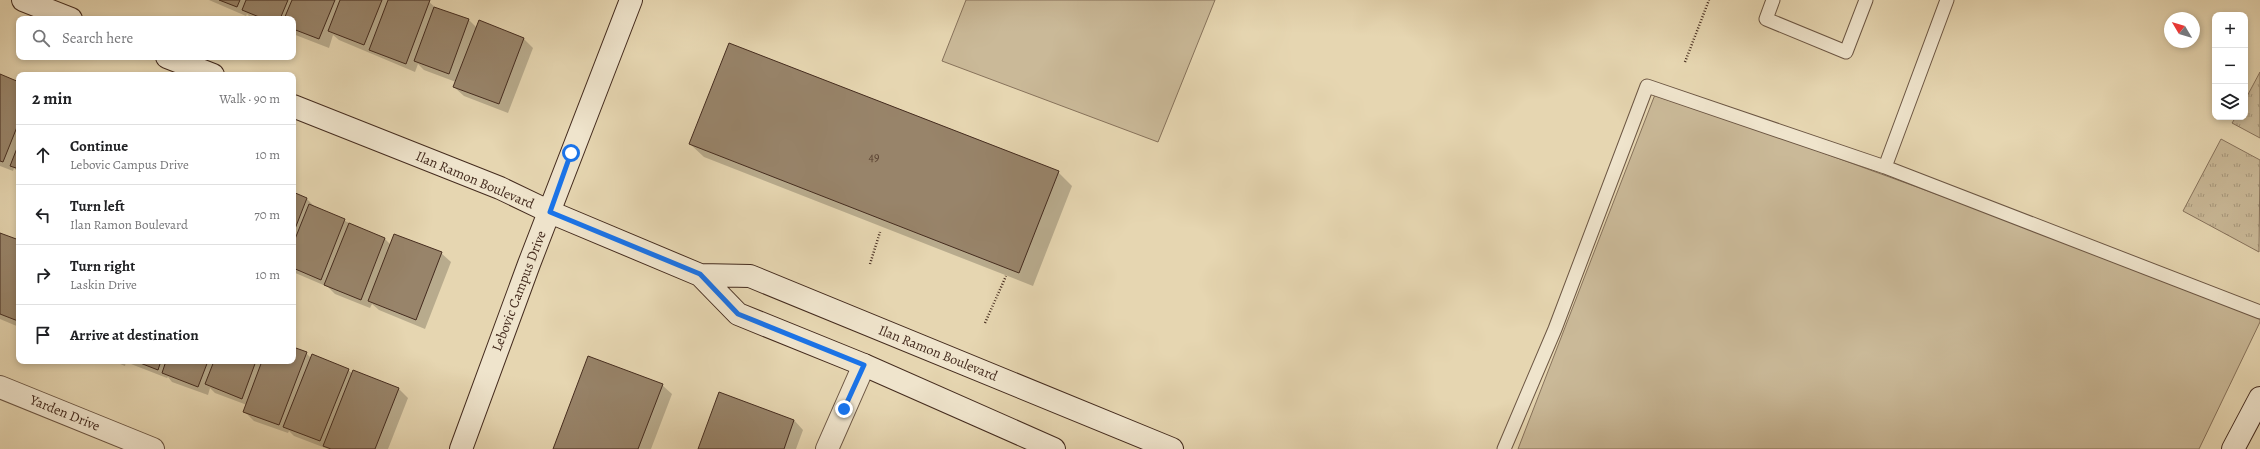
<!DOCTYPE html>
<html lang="en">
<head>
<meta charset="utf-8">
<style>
	:root { --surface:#fff; --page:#f6f6f6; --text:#202124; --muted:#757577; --line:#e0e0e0 }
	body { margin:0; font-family:Alegreya,serif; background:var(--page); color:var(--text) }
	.controls { position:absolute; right:12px; top:12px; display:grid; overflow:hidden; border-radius:8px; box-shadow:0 2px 6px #0003 }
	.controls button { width:36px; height:36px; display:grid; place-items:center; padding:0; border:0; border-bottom:1px solid var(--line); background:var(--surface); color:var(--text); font:20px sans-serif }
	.compass { position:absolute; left:2164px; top:12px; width:36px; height:36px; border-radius:50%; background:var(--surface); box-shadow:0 2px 6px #0003; rotate:308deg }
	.stop { position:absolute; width:12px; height:12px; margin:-9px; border:3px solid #1a73e8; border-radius:50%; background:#fff }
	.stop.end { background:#1a73e8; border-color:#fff; box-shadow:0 1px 4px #0008 }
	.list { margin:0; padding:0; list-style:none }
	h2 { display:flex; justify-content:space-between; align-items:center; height:52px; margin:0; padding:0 16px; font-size:17px }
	h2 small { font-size:13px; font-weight:400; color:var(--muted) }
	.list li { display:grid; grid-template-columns:26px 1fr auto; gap:12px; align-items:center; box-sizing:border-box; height:60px; padding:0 16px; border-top:1px solid var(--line) }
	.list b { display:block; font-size:15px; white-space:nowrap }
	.list p { margin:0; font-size:13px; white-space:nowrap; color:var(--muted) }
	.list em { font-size:13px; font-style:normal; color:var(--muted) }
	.icon { flex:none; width:22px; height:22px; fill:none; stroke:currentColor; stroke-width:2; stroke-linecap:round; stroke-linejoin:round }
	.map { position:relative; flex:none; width:2260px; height:449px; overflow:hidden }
	.search { position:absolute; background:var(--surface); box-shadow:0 2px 6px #0003; left:16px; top:16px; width:280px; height:44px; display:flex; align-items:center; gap:10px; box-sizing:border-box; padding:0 14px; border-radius:8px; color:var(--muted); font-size:15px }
	.panel { position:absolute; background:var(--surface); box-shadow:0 2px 6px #0003; left:16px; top:72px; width:280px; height:292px; border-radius:8px }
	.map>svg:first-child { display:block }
	.park { fill:url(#park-tufts); stroke:#87725b }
	.pitch { fill:#cab998; stroke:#87725b }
	.shadow { fill:#0003 }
	.building { fill:#98846a; stroke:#442b1e }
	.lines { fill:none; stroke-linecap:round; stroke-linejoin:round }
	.lane-casing { stroke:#6c5643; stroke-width:15 }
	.street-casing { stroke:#6c5643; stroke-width:24 }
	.secondary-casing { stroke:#442b1e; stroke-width:24 }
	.path { stroke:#442b1e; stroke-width:2.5; stroke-dasharray:1 2; stroke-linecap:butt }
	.lane { stroke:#efe4cc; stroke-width:13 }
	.street { stroke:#efe4cc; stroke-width:22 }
	.secondary { stroke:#efe4cc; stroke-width:22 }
	.route { stroke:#1a73e8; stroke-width:5 }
	.labels { text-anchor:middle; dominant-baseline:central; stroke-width:3; stroke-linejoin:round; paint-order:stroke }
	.number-label { font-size:12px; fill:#594131 }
	.street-label { font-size:14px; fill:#442b1e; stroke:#efe4cc }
</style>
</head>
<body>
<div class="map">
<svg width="2260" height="449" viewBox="0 0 2260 449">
	<defs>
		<pattern id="park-tufts" width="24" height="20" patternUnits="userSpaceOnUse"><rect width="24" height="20" fill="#cab998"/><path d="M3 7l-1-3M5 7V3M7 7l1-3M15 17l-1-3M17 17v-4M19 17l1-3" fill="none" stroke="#a6977b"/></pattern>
	</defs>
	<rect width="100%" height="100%" fill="#e6d6b1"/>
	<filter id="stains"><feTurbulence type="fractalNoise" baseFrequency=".005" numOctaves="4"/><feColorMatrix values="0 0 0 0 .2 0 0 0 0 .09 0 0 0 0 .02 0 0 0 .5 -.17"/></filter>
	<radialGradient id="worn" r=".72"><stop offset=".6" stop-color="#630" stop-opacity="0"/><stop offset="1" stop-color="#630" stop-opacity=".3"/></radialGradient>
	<path class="park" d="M2260,72V138L2232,123L2236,117H2245V100Z
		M2221,139L2260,160L2259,252L2183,211Z"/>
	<path class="pitch" d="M966,0H1215L1158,142L942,61Z
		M1656,92L2260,312V322L2199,449H1518Z"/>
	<path class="shadow" d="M209,0H427L437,9L469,20L477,28L524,39L533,48L508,113L464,96L454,87L456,82L424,70L418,64L415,72L339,40L333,35L329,48L293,34V19H252L247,14L246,16Z
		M0,75L19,83V173L14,168L13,171L0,166Z
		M690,144L1058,172L1072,186L1033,286L704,157Z
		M293,193L307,199L316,208L385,239L391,245L441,253L451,262L425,329L379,310L372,304L370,308L335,294L328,287L293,272Z
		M0,234L19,241V327L0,319Z
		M293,348L306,353L311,358L348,370L353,374L354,371L399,389L408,398L388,449H328L294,436L289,431L288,433L254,421L244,411L247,405L215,393L210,388L208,395L172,382L168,377L167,378L131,364L128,361H293Z
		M113,361H126L125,366Z
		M662,385L672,394L651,449H554Z
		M794,420L803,430L796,449H699Z"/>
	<path class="building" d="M219,0H240L237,7Z
		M246,0H288L280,19H264L242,10Z
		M292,0H335L319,39L293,29V19H284Z
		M340,0H382L364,45L328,31Z
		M388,0H430L406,64L369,50Z
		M434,7L469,19L449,74L414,61Z
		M479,20L524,38L499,104L453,87Z
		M729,43L1059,171L1019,273L689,144Z
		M0,74L19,82V122L3,162L0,161Z
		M19,143V169L10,166Z
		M293,192L307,198L293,234Z
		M309,204L345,219L321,280L293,268V244Z
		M349,223L385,238L361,300L324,285Z
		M0,233L19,240L18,321L0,314Z
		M394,234L442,252L416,320L368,301Z
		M293,347L307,352L279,425L243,412L262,361H293Z
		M312,354L349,369L320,441L283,427Z
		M588,356L663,384L638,449H553Z
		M135,361H161L158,370Z
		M166,361H208L198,387L162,373Z
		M214,361H256L242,399L205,384Z
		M353,370L399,388L375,449H331L323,446Z
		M719,392L794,420L784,449H698Z"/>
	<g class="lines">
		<defs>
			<path id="lane" d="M1773,0L1766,19L1846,52L1866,0
				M1885,167L1947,0
				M1504,449L1555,329L1647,86L1885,167L2260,312"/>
			<path id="street" d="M0,387L153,449
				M827,449L864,365"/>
			<path id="secondary" d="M23,0L71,19
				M167,57L213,75
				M293,106L500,188L550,212L700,275L750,276L1172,449
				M700,275L738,314L864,365L1054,449
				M461,449L529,264L631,0
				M2233,449L2260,398"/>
		</defs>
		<use href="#lane" class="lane-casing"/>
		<use href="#street" class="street-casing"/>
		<use href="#secondary" class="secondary-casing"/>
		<path class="path" d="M1685,62L1709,0
			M870,264L880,232
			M985,323L1006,276"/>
		<use href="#lane" class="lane"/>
		<use href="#street" class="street"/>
		<use href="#secondary" class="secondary"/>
	</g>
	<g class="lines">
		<path class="route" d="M571,153L550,212L700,274L738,314L864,365L844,409"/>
	</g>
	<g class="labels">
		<g class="number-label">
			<text x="874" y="157">49</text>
		</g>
		<g class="street-label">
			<text transform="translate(475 180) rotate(23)">Ilan Ramon Boulevard</text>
			<text transform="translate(519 291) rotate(-69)">Lebovic Campus Drive</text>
			<text transform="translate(938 353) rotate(22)">Ilan Ramon Boulevard</text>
			<text transform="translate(65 413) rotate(22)">Yarden Drive</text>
		</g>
	</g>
	<rect width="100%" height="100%" filter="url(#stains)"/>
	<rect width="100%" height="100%" fill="url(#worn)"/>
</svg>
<div class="controls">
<button>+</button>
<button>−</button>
<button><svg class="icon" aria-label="layers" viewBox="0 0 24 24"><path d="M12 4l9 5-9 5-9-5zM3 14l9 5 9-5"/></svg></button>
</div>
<svg class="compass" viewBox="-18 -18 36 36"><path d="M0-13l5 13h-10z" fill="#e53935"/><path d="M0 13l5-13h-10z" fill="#757577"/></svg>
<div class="stop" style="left:571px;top:153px"></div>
<div class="stop end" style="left:844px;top:409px"></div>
<div class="search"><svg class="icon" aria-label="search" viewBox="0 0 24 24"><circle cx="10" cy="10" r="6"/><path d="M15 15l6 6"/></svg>Search here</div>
<section class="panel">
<h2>2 min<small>Walk · 90 m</small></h2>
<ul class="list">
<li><svg class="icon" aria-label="ahead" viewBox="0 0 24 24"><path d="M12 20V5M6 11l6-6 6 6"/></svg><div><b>Continue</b><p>Lebovic Campus Drive</p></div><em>10 m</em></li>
<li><svg class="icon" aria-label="left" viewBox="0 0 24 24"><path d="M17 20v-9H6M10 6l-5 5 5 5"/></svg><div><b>Turn left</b><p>Ilan Ramon Boulevard</p></div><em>70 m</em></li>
<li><svg class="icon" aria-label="right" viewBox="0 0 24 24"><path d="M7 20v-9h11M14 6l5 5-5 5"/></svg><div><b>Turn right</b><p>Laskin Drive</p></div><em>10 m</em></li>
<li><svg class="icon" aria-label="arrive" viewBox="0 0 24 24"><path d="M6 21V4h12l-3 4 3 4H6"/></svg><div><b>Arrive at destination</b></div></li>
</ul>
</section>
</div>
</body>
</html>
